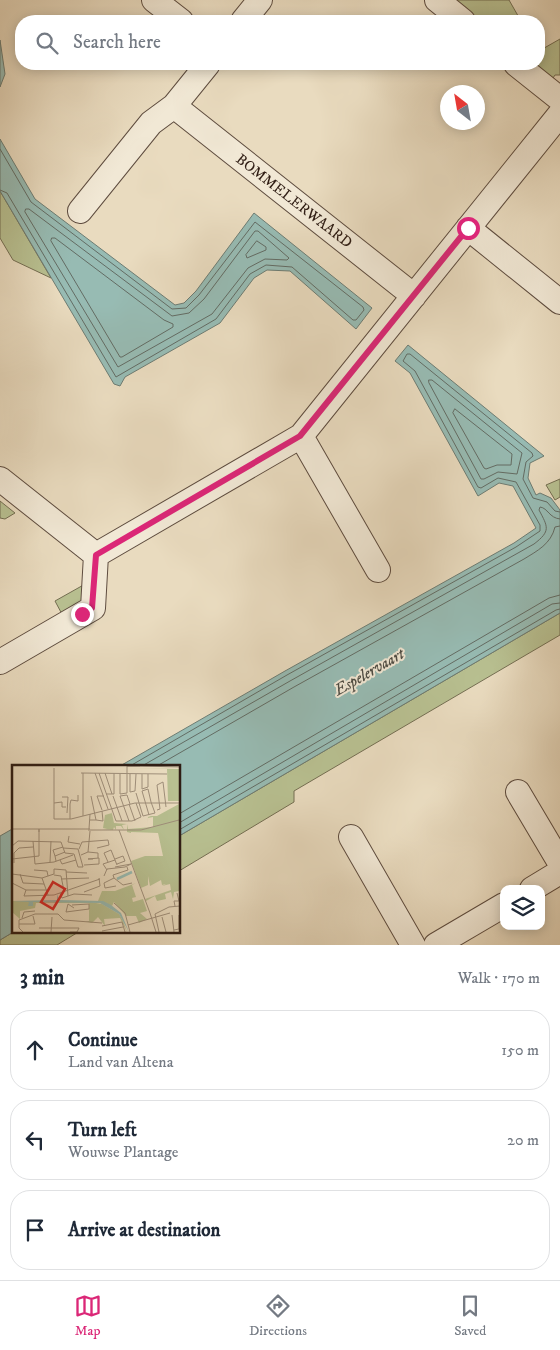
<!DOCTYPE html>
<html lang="en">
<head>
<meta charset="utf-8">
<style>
	:root { --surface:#fff; --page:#f2f2f3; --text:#1f2937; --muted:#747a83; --line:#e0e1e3; --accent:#db2777 }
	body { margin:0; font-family:"IM FELL DW Pica",serif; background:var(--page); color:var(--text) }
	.controls { position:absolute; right:15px; bottom:15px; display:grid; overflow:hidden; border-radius:10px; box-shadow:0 2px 12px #0003 }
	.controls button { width:45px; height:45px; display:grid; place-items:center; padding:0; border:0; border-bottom:1px solid var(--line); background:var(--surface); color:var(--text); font:25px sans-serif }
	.compass { position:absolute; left:440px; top:85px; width:45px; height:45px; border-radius:50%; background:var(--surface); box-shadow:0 2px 12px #0003; rotate:329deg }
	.stop { position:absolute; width:15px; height:15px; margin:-11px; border:4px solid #db2777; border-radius:50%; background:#fff }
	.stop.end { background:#db2777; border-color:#fff; box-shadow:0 1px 5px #0008 }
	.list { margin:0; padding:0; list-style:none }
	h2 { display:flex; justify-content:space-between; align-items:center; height:65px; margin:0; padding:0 20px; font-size:21px }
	h2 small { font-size:16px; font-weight:400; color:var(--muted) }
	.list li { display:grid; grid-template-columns:32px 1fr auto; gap:15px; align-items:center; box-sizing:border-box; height:80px; margin:0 10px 10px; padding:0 10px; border:1px solid var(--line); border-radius:20px }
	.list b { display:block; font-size:19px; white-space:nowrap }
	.list p { margin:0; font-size:16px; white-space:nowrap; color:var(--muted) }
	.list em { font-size:16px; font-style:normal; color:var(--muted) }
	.icon { flex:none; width:28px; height:28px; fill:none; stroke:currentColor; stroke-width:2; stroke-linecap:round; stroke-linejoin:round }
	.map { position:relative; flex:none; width:560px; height:945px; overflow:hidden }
	.search { position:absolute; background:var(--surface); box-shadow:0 2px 12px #0003; left:15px; right:15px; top:15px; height:55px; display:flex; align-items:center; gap:12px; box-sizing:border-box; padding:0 18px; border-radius:20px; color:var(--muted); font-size:19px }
	.sheet { height:335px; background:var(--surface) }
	nav { display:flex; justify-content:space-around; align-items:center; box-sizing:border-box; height:70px; border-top:1px solid var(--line); background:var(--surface); font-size:14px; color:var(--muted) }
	nav a { display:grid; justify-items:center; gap:2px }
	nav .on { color:var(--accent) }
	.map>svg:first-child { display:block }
	.green { fill:#b8c091; stroke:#746e52 }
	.water { fill:#97bbb3; stroke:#6d7c73 }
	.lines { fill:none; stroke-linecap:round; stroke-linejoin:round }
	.shore { stroke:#636c64; stroke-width:1 }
	.minor-casing { stroke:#5e4c3f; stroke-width:26 }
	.minor { stroke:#f1e8d5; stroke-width:24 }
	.route { stroke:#db2777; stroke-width:6 }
	.labels { text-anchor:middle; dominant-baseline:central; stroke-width:4; stroke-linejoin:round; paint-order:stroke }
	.street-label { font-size:15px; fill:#2f1d14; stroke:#f1e8d5 }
	.water-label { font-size:16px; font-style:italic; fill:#4e4c44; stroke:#f1e8d5 }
	.inset-river { fill:none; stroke:#97bbb3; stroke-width:2.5 }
	.inset-road { fill:none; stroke:#9f8f7b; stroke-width:1 }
	.view { fill:#d62828; fill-opacity:0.15; stroke:#d62828; stroke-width:2.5 }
	.inset-edge { fill:none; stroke:#2f1d14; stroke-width:2.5 }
</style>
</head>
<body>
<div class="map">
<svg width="560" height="945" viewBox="0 0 560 945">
	<rect width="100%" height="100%" fill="#e9dbbf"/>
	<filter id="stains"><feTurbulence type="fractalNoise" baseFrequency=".004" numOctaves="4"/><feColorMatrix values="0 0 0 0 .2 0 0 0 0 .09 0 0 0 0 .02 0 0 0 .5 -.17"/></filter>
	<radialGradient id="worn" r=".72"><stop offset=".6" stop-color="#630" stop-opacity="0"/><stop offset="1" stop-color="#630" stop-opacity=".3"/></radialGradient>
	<path class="green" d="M450,0H509L521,21H477Z
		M560,39V75H555L551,81L530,64H539V51Z
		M0,191L51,278L13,260L0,238Z
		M560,479V497L555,500L546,485Z
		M0,501L15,513L5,519L0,518Z
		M87,583L84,599L63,616L55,601Z
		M560,613V635L294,791V802L179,871V836Z
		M15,931H80L57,945H0V940Z"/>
	<path class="water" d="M0,40L5,74L0,87Z
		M0,139L35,199L175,305L184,303L196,291L254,213L372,308L356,329L290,271L267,270L254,278L220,323L125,377L120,386L114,384L0,191Z
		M408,345L544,456L530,463L528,478L536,495L540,493L551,498L560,510V613L179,836V766H120L285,671L514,543L536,528L513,486L499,483L478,496L410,373L395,361Z
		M14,828V931H15L0,940V836Z"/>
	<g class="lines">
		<path class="shore" d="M0,149L31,202L172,309L186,308L199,295L255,222L363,307L364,310L356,320H353L292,267L266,265L250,274L216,319L116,377L7,193L0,190
			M26,209H29L172,316L189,313L204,299L255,231H258L289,258L287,260L265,259L248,268L212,314L118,367L25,212Z
			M52,238H55L164,320L173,324V327L122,357H120L51,241Z
			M257,241L266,247V250L247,258L246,255Z
			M429,380H432L522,453L517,474L498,472L484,479H481L429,383Z
			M455,409L512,454L511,465H497L486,469L484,468L453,413Z
			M130,766L287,675L516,547L540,531V525L516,482L498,478L481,488L478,487L415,371L403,361L407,354H410L532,453L533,456L526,462L523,479L533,498L547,502L555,511L560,512
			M142,766L290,681L534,544C551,531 548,527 539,510L540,507C548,508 549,518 560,519
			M157,766L294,687L524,559C537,551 551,544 555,527L560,526
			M179,814L549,598L560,595
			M179,823L552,604L560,603
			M179,830L556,610L560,609"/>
		<defs>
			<path id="minor" d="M154,0L181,21
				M437,0L463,21
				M243,21L260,0
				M516,64L560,99
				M174,106L414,296
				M80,211L151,123L174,106L208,64
				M468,228L560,302
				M301,436L378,570
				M0,479L96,555
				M96,555L301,436L560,114
				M0,662L93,608L96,555
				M518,792L560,863
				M351,837L413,945
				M532,889L560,872
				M436,945L504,905"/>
		</defs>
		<use href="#minor" class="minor-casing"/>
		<use href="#minor" class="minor"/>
	</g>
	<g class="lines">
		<path class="route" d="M82,614L92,608L96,555L300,436L468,228"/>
	</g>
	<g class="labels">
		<g class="street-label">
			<text transform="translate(294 201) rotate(38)">BOMMELERWAARD</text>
		</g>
		<g class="water-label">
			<text transform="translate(369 672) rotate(-30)">Espelervaart</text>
		</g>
	</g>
	<g transform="translate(12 765)">
		<rect width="168" height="168" fill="#e9dbbf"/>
		<path d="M116,3L167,4V36H156L155,4ZM167,39V126L162,127L161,134L159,127L153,129L154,134L145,136L143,131L134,136L133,134L159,125L158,119L150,121L154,119L150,120L149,115L138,121L136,111V120L129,123L119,96L133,91H151L146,68L119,67V72V68L115,67V59L116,64L141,62V52L136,53L135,61L136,52L139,51H136H145ZM99,44L102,58L115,59L110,60L112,65L109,61H104V65L102,62L101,65L90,64V59V64H95L91,63L93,50L100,48ZM124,118L120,120L124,132L120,133L121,137L131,134L135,146L128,148L135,154L127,158L124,151H114L102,137L100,141L86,136L90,126H103ZM0,136L78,137L90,139L107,149L111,156L115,167L108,153L92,154L93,161L86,152L80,158L73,156H77V138H24L23,143L8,146V154L0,147Z" fill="#b8c091"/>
		<path d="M45,129L47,135L91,136L99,140L109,148L117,167L107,149L88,138L21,137V141H16L17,137L0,136L45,135Z" fill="#97bbb3"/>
		<path class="inset-river" d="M105,114L120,107"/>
		<path class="inset-road" d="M128,1L168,2M42,3V54H59L123,38H168M69,8L155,9M83,8L96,44M87,8L104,56H120L129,52L124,38M93,8L100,29M108,9V29L115,28V1H128H115M118,9V27L123,26L124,9M130,9V24L136,22V9M124,28L131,51L143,48L139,37M94,29H102V8M101,31L110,56M50,32H56L55,48M42,38L50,37V42H54M117,39L123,56M90,45L85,31H92M145,45L148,44L145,20L151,17L154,42M137,50L130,26L136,24L139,37M71,51V8M58,54V39L59,35L66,36V30M78,55H84L79,31M84,55L91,56L90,46M117,56L108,31L115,30L118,39M0,64H78M77,64L78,49M76,65H129L167,55M107,65L138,148M57,71L56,77L68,79M21,76L23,99M0,81L6,76L49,77L53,88L62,89L66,102H71L66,84L51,83M85,83L97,80L96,75M67,84L70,77L96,75M76,87L86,88V93M69,90L76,87L78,66M43,91L41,85L51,82M0,94L27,91V64V67M103,94L111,91L113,96L105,99M48,95L50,99L64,95M44,96L43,91L53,87M38,97L39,76M96,97L92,88L99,85L105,100M2,98V88L7,83L21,82M23,99L42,97L61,90M72,100L87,99V93L76,94H81M22,105L35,106L36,111M95,105L91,99L103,95M54,107L75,108M0,109L30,113L42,109M8,109L11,118L32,119M42,109V104L54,105L56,131M42,110L49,111L52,126M92,111L95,104L113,102L119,99L103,102M30,113L36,130M102,113L101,110L116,105L115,102M49,114L77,113M0,118L14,125H35M104,121L93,123L92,118L102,113L111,120L120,118M14,125L12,131L42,130L88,114M72,127L88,121L87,113M48,128L50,133L62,129L80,130M102,138L113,148L118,167M60,140L77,139V144L54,147L56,139L62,143M163,141L162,136H167L165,128M138,148L144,167M160,150L162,167M150,152L154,167M10,153L12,147L23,146M52,155L90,158M7,159H23L21,151M116,160L158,148M90,161L110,157L113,167M27,163H67L65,167H58M162,165L167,164V150M90,166L111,162M11,167L7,163V155L23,149H46L52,155M39,167L40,152M147,167L143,149L157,142L168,141"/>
		<path class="view" d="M41,117L53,124L41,144L29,137Z"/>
		<rect width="168" height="168" class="inset-edge"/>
	</g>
	<rect width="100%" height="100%" filter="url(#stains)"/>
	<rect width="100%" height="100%" fill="url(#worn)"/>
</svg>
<div class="controls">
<button><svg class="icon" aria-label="layers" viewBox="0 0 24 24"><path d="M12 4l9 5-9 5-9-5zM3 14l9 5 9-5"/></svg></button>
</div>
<svg class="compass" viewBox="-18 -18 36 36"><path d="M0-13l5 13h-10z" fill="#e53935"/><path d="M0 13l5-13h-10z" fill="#747a83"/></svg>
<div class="stop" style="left:468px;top:228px"></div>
<div class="stop end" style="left:82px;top:614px"></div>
<div class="search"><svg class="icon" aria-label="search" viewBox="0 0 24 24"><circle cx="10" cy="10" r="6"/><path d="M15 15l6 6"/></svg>Search here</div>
</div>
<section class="sheet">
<h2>3 min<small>Walk · 170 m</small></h2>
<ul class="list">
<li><svg class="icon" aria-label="ahead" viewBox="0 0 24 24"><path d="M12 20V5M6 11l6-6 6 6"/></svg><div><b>Continue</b><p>Land van Altena</p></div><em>150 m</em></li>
<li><svg class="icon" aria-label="left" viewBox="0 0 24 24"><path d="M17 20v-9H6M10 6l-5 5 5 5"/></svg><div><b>Turn left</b><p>Wouwse Plantage</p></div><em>20 m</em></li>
<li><svg class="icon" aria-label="arrive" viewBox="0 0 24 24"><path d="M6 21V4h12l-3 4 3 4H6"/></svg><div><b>Arrive at destination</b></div></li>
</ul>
</section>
<nav>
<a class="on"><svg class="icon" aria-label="map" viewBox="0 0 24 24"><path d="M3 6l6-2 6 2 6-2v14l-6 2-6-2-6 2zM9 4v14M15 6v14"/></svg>Map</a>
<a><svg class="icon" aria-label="directions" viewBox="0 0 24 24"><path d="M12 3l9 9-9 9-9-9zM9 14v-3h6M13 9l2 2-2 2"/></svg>Directions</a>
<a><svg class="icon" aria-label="saved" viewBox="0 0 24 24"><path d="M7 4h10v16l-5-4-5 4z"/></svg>Saved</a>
</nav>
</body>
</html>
